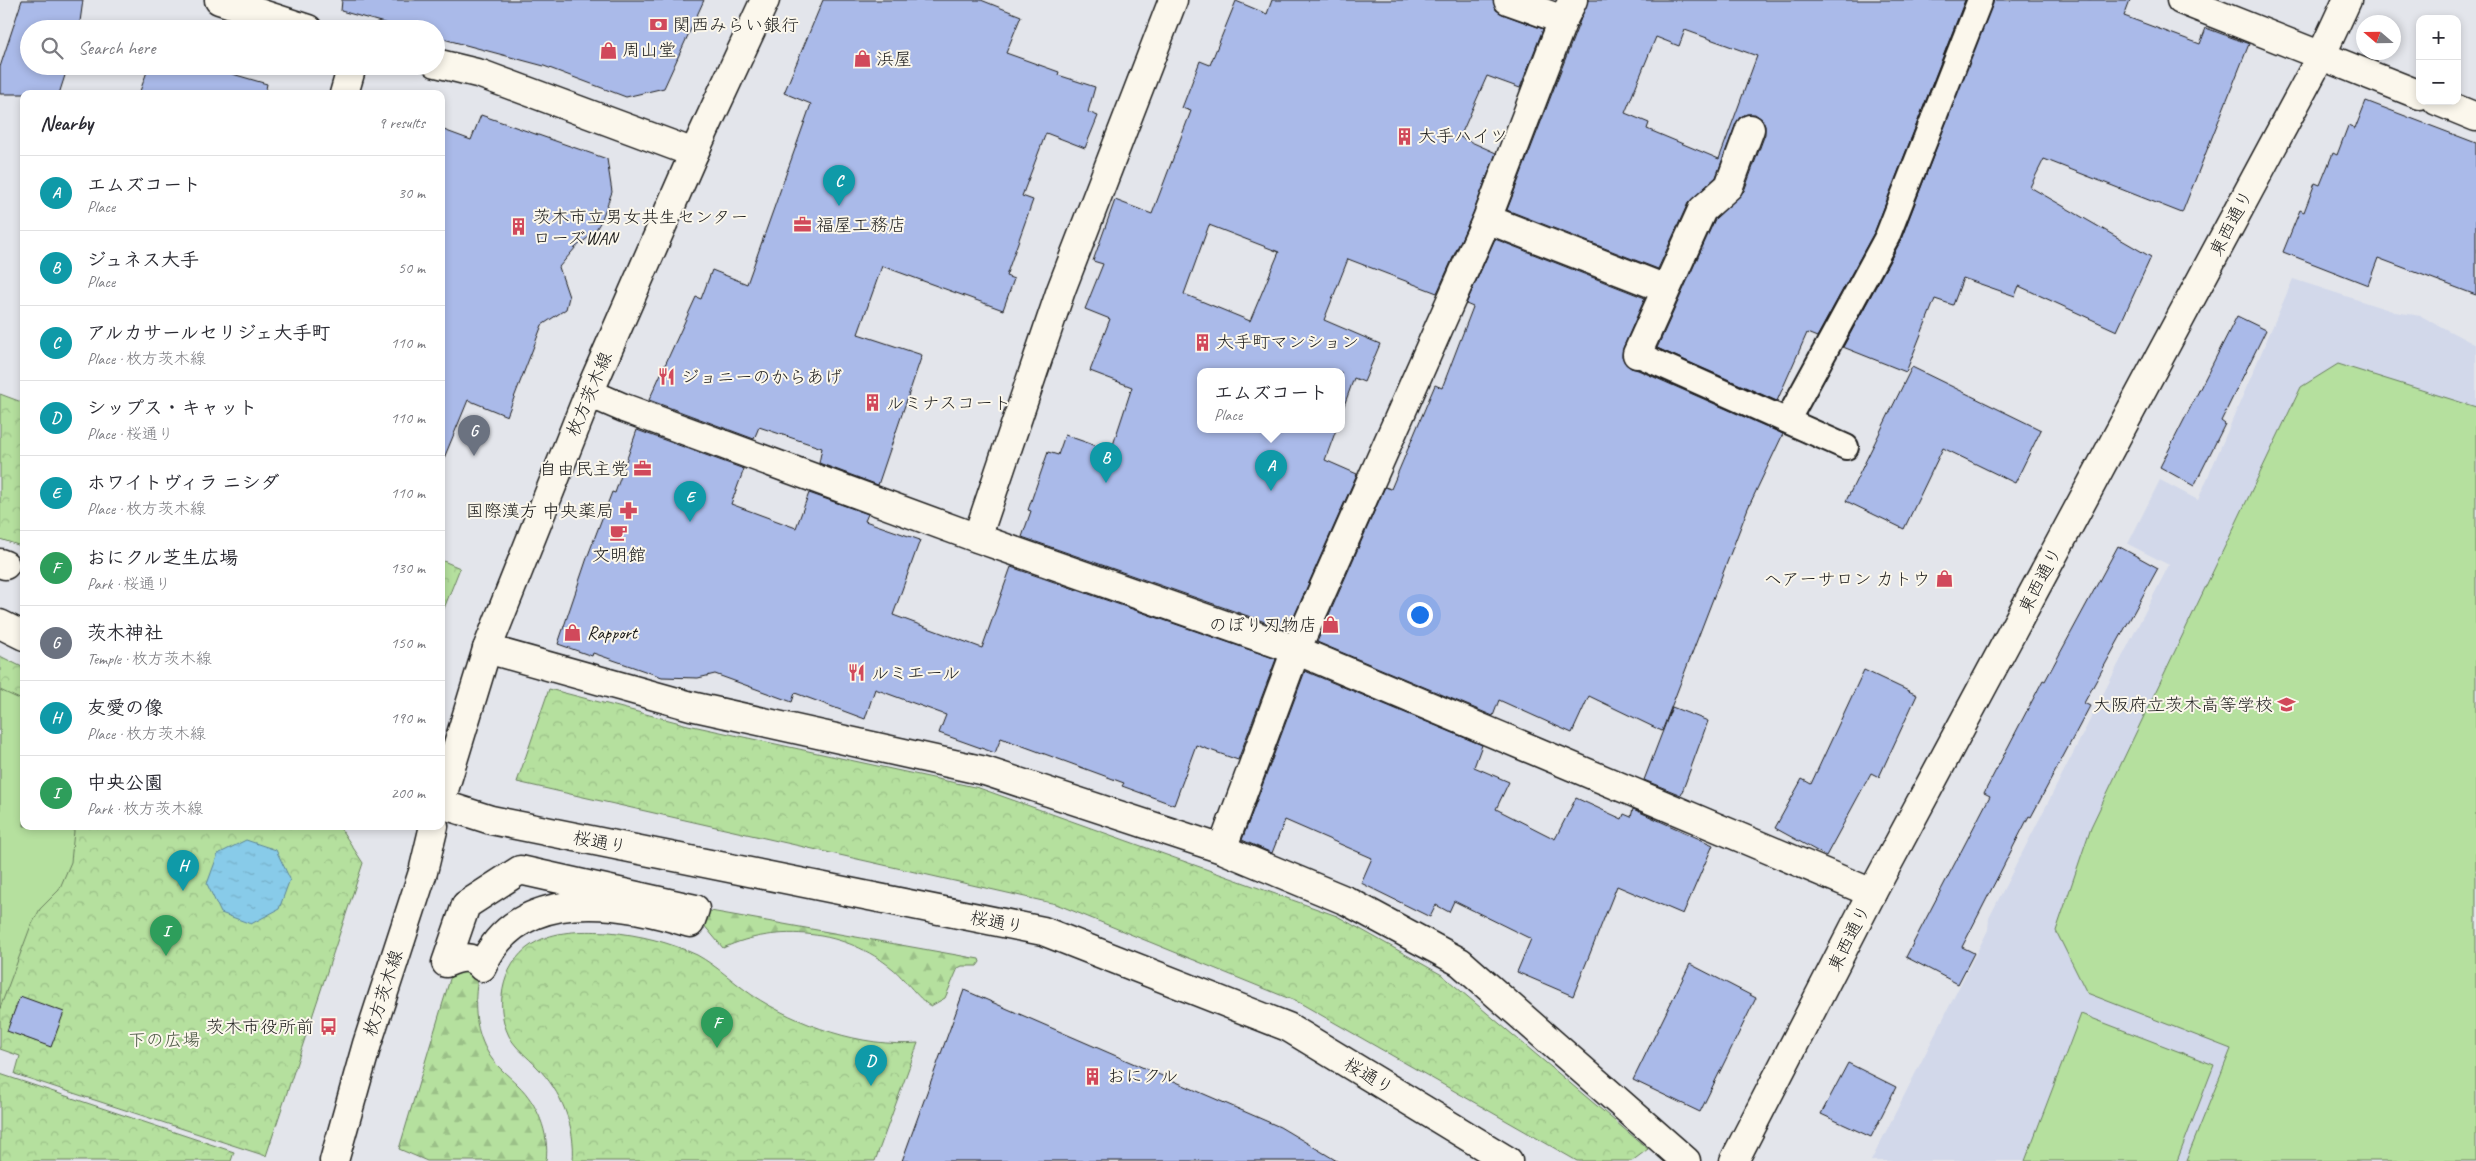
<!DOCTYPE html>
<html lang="en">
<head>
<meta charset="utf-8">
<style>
	:root { --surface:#fff; --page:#f7f7f7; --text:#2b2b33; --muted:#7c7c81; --line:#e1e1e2; --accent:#0f766e }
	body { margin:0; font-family:Caveat,"Klee One",sans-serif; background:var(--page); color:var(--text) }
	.controls { position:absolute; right:15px; top:15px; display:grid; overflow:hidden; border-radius:10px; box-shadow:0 2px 8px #0003 }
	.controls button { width:45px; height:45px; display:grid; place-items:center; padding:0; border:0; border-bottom:1px solid var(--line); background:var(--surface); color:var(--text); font:25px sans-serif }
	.compass { position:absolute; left:2356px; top:15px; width:45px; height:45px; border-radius:50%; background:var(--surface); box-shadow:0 2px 8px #0003; rotate:290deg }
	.you { position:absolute; left:1419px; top:614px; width:18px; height:18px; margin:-12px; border:4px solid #fff; border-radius:50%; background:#1a73e8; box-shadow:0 0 0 8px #1a73e833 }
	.badge { display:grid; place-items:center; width:32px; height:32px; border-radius:50%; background:var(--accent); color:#fff; font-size:16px; font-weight:700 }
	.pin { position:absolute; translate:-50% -41px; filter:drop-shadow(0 1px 2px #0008) }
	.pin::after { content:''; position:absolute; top:26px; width:18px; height:15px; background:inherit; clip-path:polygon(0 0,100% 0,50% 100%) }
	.popup { position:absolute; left:1197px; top:368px; width:148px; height:65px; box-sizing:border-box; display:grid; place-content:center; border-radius:10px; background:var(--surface); filter:drop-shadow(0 1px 4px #0005); font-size:16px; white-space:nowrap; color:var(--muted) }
	.popup b { font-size:19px; color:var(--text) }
	.popup::after { content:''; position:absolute; left:50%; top:100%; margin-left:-10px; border:10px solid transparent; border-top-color:var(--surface) }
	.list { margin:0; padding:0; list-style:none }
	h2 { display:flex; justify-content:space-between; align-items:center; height:65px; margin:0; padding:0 20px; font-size:21px }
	h2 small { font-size:16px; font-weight:400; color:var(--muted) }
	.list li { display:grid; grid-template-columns:32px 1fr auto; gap:15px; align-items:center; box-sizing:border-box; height:75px; padding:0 20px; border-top:1px solid var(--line) }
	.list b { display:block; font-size:19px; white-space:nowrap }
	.list p { margin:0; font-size:16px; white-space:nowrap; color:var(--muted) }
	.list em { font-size:16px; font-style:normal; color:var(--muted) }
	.icon { flex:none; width:28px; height:28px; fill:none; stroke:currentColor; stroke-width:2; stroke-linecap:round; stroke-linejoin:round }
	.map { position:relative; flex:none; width:2476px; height:1161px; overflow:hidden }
	.search { position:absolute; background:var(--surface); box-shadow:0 2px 8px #0003; left:20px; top:20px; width:425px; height:55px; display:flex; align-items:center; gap:12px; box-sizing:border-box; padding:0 18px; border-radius:28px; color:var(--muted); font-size:19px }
	.panel { position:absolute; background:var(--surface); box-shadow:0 2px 8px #0003; left:20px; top:90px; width:425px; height:740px; border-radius:10px }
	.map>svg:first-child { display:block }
	.built { fill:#d2d8ea }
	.forest { fill:url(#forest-firs); stroke:#687e5d }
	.park { fill:url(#park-crowns); stroke:#687e5d }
	.pitch { fill:#b5e09e; stroke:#687e5d }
	.water { fill:url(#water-ripples); stroke:#5d8597 }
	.building { fill:#aabae9; stroke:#1c1c1c; fill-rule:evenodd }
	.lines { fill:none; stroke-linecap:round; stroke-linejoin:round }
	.service-casing { stroke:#1c1c1c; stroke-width:28 }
	.pedestrian-casing { stroke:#1c1c1c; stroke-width:31 }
	.minor-casing { stroke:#1c1c1c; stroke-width:31 }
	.tertiary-casing { stroke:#1c1c1c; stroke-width:31 }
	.secondary-casing { stroke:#1c1c1c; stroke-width:31 }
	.service { stroke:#fbf7ec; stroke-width:24 }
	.pedestrian { stroke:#fbf7ec; stroke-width:28 }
	.minor { stroke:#fbf7ec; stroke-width:28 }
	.tertiary { stroke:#fbf7ec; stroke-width:28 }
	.secondary { stroke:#fbf7ec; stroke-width:28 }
	.labels { text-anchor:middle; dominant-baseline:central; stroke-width:4; stroke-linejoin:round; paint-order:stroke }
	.poi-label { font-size:18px; fill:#1c1c1c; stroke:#fbf7ec; text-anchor:start }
	.street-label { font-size:18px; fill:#1c1c1c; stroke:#fbf7ec }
	.park-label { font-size:18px; fill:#4a5743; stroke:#fbf7ec }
</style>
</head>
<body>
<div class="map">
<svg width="2476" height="1161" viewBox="0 0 2476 1161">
	<defs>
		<pattern id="forest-firs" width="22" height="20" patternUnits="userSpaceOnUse" patternTransform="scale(1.25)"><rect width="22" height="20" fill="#b5e09e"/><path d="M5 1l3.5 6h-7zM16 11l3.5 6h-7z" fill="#9bc088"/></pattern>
		<pattern id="park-crowns" width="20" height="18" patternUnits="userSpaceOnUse" patternTransform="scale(1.25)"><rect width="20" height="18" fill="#b5e09e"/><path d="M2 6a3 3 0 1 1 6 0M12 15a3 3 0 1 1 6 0" fill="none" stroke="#9bc088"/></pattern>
		<pattern id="water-ripples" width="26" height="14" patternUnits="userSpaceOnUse" patternTransform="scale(1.25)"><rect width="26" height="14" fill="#88cbe9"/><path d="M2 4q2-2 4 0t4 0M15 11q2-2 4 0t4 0" fill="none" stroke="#75aec7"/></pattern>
	</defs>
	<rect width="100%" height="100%" fill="#e3e5eb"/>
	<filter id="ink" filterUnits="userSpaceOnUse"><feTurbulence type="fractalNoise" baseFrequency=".02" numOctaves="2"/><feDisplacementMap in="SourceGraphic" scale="10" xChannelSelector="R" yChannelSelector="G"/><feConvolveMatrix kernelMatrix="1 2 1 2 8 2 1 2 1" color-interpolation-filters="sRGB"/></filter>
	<g filter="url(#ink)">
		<path class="built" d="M2293,279L2395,312L2421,316L2476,345V1161H1871L1988,930L1989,918L2169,565L2128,544L2160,480L2198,500Z"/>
		<path class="forest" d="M705,910L979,959L980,962L977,966H962L958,968L945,998L931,1006C923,1004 902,976 893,969C846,930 778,923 723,948L698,918Z
			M458,964L478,977C474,1003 474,1027 487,1051C494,1065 507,1074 518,1085C537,1103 550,1134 546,1161H427L399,1149L453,969Z"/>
		<path class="park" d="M0,394L24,403V547L0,539Z
			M441,560L460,568L441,616Z
			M0,656L24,668V826H339L363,863L266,1156L15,1074L20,1056L0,1049Z
			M549,689L688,725L979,788L1337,916L1442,975L1648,1149L1632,1161H1577L1300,1003L1056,904L517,782Z
			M609,932C640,935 669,942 697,955C717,966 733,982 752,995C798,1025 862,1048 918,1043L875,1161H573C576,1127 561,1091 537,1067C528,1057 516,1049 509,1036C493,1004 503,958 538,941C559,930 586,931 609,932Z
			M0,1074L234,1152L231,1161H0Z"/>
		<path class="pitch" d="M2338,364L2476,407V1161H2186L2231,1049L2087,993L2056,931L2091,827L2301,387Z
			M0,690L24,701V826H73L74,831L71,862L59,890L40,909L30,928L0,1008Z
			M2081,1014L2214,1065L2177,1161H2025Z"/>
		<path class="water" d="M246,840L276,850L290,879L279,909L251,924L221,913L207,884L218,854Z"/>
		<path class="building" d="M22,0H83L79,29H29V66H68L59,94H0V67Z
			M342,0H704L664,88L626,97L544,66L436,37V29H406L341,11Z
			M823,0H981L1021,16L1006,53L1059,72L1058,75L1095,87L1088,112L1098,116L1085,148L1046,133L1022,196L1033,200L1006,276L1014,279L1003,310L882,266L858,334L922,355L878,485L819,463L822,448L759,427L754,439L649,400L696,297L701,299L712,270L747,284L811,104L784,93Z
			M1272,0H1493L1496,10L1502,14L1543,29L1520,88L1487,76L1460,137L1496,153L1473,213L1437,293L1348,259L1324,320L1380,344L1364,382L1354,378L1341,414V372H1201V430H1336L1325,460L1357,474L1288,630L1022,537L1031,511L1028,510L1048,452L1058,455L1065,435L1111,451L1132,387L1090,371L1110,319L1085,309L1103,264L1093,261L1115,200L1152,214L1191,111L1182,108L1200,61L1210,65L1236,1L1267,14ZM1209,225L1279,252L1250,321L1184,294Z
			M1588,0H1965L1875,231L1817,337L1807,333L1777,401L1657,348L1715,219L1744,191L1765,134V126L1762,119L1755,114H1747L1740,117L1736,123L1716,177L1688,203L1658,269L1507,210ZM1685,30L1757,56L1719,159L1647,129L1649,123L1625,113L1656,37L1679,46Z
			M1993,0H2130L2124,16L2200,44L2206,28L2249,44L2182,213L2044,159L2030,187L2151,257L2117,331L2019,286L2015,296L1963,278L1953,305L1935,299L1906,372L1843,347L1900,242Z
			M149,66H205L267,84L265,94H139Z
			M2366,101L2476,143V295L2378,258L2368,285L2283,252L2300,210L2304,212L2315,183L2320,185L2333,153L2337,155L2348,126L2355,129Z
			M481,115L607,159L612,192L601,221L594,233L576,247L559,267L569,297L566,309L542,325L507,416L468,400L442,463L441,129L471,140Z
			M1495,239L1645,298L1623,348L1622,356L1625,363L1631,368L1638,370L1783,434L1748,508L1662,731L1589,696L1572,733L1499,700L1493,716L1317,642L1385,487L1391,489L1435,385L1442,388L1473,307L1466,304Z
			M2237,316L2266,330L2221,421L2225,424L2194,486L2160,467Z
			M1912,367L2041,430L2015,483L1943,448L1904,529L1846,501Z
			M637,430L744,469L731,504L796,528L809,493L868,514L865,521L920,540L893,615L982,648L1011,567L1276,659L1238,760L1196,745L1174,805L1122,786L1124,783L1001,738L995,753L939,733L946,715L875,689L865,719L795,693L792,702L715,674L698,678L662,677L593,653L592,656L558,644L587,558L612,492L615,493Z
			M2118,546L2158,568L2084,703L2090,706L2031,817L2029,816L1962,947L1974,953L1958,984L1906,957L1990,796L1984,793L2043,680L2045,681Z
			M1864,670L1917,695L1879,777L1871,773L1826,856L1775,828L1802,779L1811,784Z
			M1305,671L1482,745L1474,767L1509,782L1496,809L1555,839L1576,798L1622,819L1624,814L1631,817L1633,809L1713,845L1683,914L1617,886L1573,996L1517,972L1531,939L1454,901L1449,912L1436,905L1430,917L1361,883L1372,858L1285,820L1272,853L1242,840Z
			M1672,707L1708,721L1681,795L1644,780Z
			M1690,964L1756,998L1700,1112L1633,1080Z
			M964,990L1280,1127L1337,1161H902Z
			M20,996L64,1012L51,1047L7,1031Z
			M1848,1063L1896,1087L1871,1137L1821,1114Z"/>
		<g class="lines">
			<defs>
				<path id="service" d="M1637,354L1846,447
					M1787,421L1887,237L1980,0"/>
				<path id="pedestrian" d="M520,870L695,909L690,923C622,901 517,884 482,967C471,954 460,957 446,963L466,905Z"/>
				<path id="minor" d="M219,0L308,29
					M1508,0L1563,20
					M2181,0L2420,95
					M436,63L481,74L694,153
					M344,94L352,66
					M2437,101L2476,117
					M1487,219L1666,289
					M1637,354L1702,210L1729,186L1750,129
					M589,393L624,408L977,538L1296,650L1872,893
					M977,538L1061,290L1173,0
					M0,563L5,565
					M487,649L691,706L985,771L1222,849L1347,901L1460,962L1686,1161
					M1222,849L1296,650L1487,219L1563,20L1573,0"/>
				<path id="tertiary" d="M0,624L24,636
					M441,804L491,820L1043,931L1288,1027L1508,1161
					M1734,1161L1872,893L2321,56L2347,0"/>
				<path id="secondary" d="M441,800L487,649L589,393L694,153L765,0
					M334,1161L367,1044L423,872L434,826"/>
			</defs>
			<use href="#service" class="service-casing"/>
			<use href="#pedestrian" class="pedestrian-casing"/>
			<use href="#minor" class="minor-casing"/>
			<use href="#tertiary" class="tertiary-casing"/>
			<use href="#secondary" class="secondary-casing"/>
			<use href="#service" class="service"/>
			<use href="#pedestrian" class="pedestrian"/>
			<use href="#minor" class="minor"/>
			<use href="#tertiary" class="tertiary"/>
			<use href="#secondary" class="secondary"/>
		</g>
	</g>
	<defs>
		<symbol id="bank-bare" viewBox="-9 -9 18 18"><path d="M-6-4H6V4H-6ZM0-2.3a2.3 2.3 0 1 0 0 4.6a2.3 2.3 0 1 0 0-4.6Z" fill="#d1495b" stroke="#fbf7ec" stroke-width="2.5" paint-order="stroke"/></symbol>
		<symbol id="shop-bare" viewBox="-9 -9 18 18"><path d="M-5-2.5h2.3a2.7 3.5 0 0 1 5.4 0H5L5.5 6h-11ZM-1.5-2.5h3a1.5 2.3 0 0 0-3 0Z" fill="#d1495b" stroke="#fbf7ec" stroke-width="2.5" paint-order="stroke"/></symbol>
		<symbol id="building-bare" viewBox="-9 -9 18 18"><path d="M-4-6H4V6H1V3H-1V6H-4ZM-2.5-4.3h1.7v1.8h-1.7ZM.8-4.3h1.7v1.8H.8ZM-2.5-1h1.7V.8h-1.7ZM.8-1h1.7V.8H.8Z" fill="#d1495b" stroke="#fbf7ec" stroke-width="2.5" paint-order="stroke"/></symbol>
		<symbol id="office-bare" viewBox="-9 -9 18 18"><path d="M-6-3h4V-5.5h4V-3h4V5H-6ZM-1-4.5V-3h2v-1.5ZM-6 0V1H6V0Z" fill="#d1495b" stroke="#fbf7ec" stroke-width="2.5" paint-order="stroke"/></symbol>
		<symbol id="restaurant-bare" viewBox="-9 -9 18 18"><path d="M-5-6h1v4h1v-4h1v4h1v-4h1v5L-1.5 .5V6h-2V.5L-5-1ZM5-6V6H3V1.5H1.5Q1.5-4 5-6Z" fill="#d1495b" stroke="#fbf7ec" stroke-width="2.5" paint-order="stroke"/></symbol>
		<symbol id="pharmacy-bare" viewBox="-9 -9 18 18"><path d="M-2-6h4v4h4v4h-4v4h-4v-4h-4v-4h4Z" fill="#d1495b" stroke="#fbf7ec" stroke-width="2.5" paint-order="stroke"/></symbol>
		<symbol id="cafe-bare" viewBox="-9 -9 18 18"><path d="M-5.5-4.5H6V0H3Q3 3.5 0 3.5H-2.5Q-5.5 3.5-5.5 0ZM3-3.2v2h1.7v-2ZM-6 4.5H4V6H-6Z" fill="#d1495b" stroke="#fbf7ec" stroke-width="2.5" paint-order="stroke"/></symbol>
		<symbol id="school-bare" viewBox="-9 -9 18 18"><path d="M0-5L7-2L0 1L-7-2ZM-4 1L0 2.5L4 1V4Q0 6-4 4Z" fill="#d1495b" stroke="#fbf7ec" stroke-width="2.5" paint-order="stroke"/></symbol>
		<symbol id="bus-bare" viewBox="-9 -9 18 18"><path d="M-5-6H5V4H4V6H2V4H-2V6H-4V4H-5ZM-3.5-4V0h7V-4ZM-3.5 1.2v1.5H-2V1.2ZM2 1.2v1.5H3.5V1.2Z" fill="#d1495b" stroke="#fbf7ec" stroke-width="2.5" paint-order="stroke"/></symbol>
	</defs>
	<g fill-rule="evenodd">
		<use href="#bank-bare" x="646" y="12" width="25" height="25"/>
		<use href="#shop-bare" x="596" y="38" width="25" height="25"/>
		<use href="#shop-bare" x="850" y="46" width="25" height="25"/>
		<use href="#building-bare" x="1392" y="124" width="25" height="25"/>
		<use href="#office-bare" x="790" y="212" width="25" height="25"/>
		<use href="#building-bare" x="506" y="214" width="25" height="25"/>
		<use href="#building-bare" x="1190" y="330" width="25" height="25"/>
		<use href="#restaurant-bare" x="654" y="364" width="25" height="25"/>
		<use href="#building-bare" x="860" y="390" width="25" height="25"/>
		<use href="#office-bare" x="630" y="456" width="25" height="25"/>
		<use href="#pharmacy-bare" x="616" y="498" width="25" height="25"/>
		<use href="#cafe-bare" x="606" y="520" width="25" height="25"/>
		<use href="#shop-bare" x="1932" y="566" width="25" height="25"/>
		<use href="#shop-bare" x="1318" y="612" width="25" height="25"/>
		<use href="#shop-bare" x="560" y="620" width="25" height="25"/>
		<use href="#restaurant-bare" x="844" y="660" width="25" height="25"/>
		<use href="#school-bare" x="2274" y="692" width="25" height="25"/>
		<use href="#bus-bare" x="316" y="1014" width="25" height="25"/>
		<use href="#building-bare" x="1080" y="1064" width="25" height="25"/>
	</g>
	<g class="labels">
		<g class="poi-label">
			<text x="673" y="25">関西みらい銀行</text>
			<text x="622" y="50">周山堂</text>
			<text x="876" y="59">浜屋</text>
			<text x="1418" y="136">大手ハイツ</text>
			<text x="533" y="217">茨木市立男女共生センター<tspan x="533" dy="21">ローズWAN</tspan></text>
			<text x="816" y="225">福屋工務店</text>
			<text x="1216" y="342">大手町マンション</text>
			<text x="681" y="377">ジョニーのからあげ</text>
			<text x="886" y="403">ルミナスコート</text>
			<text x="629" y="469" text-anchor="end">自由民主党</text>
			<text x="614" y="511" text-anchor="end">国際漢方 中央薬局</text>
			<text x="619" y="555" text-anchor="middle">文明館</text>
			<text x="1930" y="579" text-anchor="end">ヘアーサロン カトウ</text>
			<text x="1317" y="625" text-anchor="end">のぼり刃物店</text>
			<text x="587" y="633">Rapport</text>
			<text x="871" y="673">ルミエール</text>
			<text x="2273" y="705" text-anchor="end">大阪府立茨木高等学校</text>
			<text x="314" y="1027" text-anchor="end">茨木市役所前</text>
			<text x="1107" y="1076">おにクル</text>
		</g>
		<g class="street-label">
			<text transform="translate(2231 223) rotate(-62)">東西通り</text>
			<text transform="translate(589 394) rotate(-67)">枚方茨木線</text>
			<text transform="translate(2040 580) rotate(-62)">東西通り</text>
			<text transform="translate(600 842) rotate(11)">桜通り</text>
			<text transform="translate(997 922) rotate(11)">桜通り</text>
			<text transform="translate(1849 938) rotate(-63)">東西通り</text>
			<text transform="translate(383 993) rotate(-72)">枚方茨木線</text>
			<text transform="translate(1369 1076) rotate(31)">桜通り</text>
		</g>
		<g class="park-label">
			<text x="164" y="1040">下の広場</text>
		</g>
	</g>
</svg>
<div class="controls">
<button>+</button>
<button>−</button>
</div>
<svg class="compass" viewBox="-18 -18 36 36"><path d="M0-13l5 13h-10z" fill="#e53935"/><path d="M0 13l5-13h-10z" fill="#7c7c81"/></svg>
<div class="you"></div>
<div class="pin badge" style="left:1271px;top:491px;background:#0f9aa8">A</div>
<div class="popup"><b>エムズコート</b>Place</div>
<div class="pin badge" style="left:1106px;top:483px;background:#0f9aa8">B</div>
<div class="pin badge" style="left:839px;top:206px;background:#0f9aa8">C</div>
<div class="pin badge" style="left:871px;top:1086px;background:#0f9aa8">D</div>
<div class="pin badge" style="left:690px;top:522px;background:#0f9aa8">E</div>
<div class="pin badge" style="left:717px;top:1048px;background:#2e9e5b">F</div>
<div class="pin badge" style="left:474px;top:456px;background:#6b7280">G</div>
<div class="pin badge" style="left:183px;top:891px;background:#0f9aa8">H</div>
<div class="pin badge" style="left:166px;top:956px;background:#2e9e5b">I</div>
<div class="search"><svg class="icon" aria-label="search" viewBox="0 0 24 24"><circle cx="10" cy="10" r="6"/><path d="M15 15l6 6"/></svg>Search here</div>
<section class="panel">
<h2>Nearby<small>9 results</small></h2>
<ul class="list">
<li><span class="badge" style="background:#0f9aa8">A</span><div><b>エムズコート</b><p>Place</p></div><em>30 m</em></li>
<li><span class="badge" style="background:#0f9aa8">B</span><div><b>ジュネス大手</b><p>Place</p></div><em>50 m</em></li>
<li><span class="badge" style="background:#0f9aa8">C</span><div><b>アルカサールセリジェ大手町</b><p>Place · 枚方茨木線</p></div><em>110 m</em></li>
<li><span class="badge" style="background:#0f9aa8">D</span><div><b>シップス・キャット</b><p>Place · 桜通り</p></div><em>110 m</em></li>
<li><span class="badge" style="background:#0f9aa8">E</span><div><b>ホワイトヴィラ ニシダ</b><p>Place · 枚方茨木線</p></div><em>110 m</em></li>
<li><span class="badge" style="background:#2e9e5b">F</span><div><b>おにクル芝生広場</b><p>Park · 桜通り</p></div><em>130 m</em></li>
<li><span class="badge" style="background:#6b7280">G</span><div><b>茨木神社</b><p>Temple · 枚方茨木線</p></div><em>150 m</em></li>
<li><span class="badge" style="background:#0f9aa8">H</span><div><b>友愛の像</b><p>Place · 枚方茨木線</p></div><em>190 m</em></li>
<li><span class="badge" style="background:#2e9e5b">I</span><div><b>中央公園</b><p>Park · 枚方茨木線</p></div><em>200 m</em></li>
</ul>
</section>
</div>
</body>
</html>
